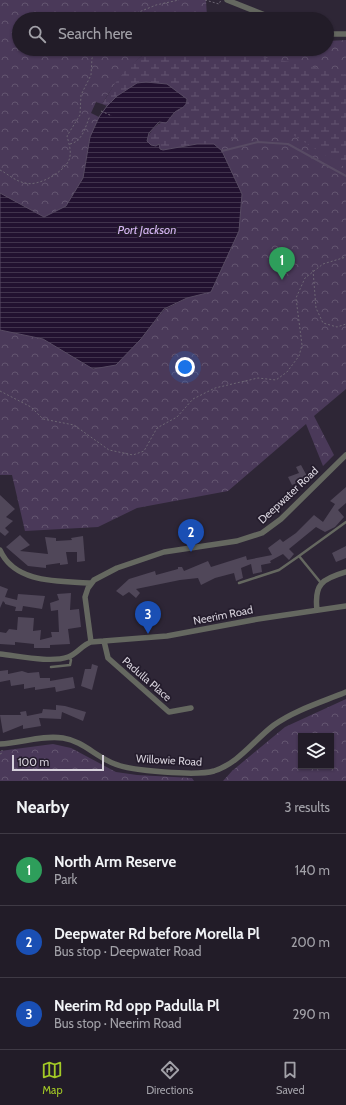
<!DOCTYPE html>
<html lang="en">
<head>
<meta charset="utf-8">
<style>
	:root { --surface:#221c28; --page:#2e2934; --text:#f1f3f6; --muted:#a2a1a8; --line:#3f3a45; --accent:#a3c926 }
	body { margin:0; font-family:Cabin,sans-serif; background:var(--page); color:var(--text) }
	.controls { position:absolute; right:12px; bottom:12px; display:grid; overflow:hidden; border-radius:0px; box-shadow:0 1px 3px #0004 }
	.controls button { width:36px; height:36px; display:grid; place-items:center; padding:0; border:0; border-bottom:1px solid var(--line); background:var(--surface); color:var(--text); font:20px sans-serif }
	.scale { position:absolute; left:12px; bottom:10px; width:92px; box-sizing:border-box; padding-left:4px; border:2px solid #d7d2dc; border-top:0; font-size:11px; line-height:14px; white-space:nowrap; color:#d7d2dc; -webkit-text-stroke:3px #241c2c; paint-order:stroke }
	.you { position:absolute; left:185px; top:367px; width:14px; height:14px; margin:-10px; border:3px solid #fff; border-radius:50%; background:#1a73e8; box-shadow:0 0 0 6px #1a73e833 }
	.badge { display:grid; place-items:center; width:26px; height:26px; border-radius:50%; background:var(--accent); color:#fff; font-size:13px; font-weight:700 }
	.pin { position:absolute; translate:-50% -33px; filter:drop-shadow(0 1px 2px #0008) }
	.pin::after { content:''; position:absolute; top:21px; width:14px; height:12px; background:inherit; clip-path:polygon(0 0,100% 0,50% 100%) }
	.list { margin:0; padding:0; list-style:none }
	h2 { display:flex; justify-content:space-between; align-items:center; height:52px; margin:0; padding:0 16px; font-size:17px }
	h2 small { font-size:13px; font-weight:400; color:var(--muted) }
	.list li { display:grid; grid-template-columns:26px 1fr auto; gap:12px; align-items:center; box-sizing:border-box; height:72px; padding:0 16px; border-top:1px solid var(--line) }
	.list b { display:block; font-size:15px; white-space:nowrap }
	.list p { margin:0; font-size:13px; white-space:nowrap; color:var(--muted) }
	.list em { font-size:13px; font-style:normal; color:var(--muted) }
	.icon { flex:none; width:22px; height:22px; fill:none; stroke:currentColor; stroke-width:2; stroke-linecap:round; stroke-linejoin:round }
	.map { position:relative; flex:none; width:346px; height:781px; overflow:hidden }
	.search { position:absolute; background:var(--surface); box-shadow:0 1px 3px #0004; left:12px; right:12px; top:12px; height:44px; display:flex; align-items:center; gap:10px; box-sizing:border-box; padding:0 14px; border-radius:22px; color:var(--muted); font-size:15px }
	.sheet { height:268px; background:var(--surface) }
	nav { display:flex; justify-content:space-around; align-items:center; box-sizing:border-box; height:56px; border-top:1px solid var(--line); background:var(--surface); font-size:11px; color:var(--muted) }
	nav a { display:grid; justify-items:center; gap:2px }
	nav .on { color:var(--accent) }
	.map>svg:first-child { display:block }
	.forest { fill:url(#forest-crowns); fill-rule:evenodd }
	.wetland { fill:url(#wetland-marsh) }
	.water { fill:url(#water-rules); stroke:#584b64 }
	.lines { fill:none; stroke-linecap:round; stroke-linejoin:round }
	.stream { stroke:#584b64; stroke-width:2 }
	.building { fill:#504759 }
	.path { stroke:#6d6674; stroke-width:1; stroke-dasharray:2 2; stroke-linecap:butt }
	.service { stroke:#656860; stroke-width:2.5 }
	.minor { stroke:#656860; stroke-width:5.5 }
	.labels { text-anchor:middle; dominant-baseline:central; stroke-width:3.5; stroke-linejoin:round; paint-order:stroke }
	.street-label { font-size:11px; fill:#d7d2dc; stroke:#241c2c }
	.water-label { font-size:12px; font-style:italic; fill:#d5b5f3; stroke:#241c2c }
</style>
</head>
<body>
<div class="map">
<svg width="346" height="781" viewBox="0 0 346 781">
	<defs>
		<pattern id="forest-crowns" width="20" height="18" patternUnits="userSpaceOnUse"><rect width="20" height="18" fill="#4a3959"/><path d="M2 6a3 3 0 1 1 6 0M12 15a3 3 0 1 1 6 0" fill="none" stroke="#635570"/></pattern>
		<pattern id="wetland-marsh" width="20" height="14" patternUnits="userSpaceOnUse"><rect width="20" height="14" fill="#4a3959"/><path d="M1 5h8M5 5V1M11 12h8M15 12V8" fill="none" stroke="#635570"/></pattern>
		<pattern id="water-rules" width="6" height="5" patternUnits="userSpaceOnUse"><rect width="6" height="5" fill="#221130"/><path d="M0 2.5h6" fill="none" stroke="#41334d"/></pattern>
	</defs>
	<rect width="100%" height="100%" fill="#2e2636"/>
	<path class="forest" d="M0,0H206L207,17L213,19H19V49H327V41L346,40V389L314,416L334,455L323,466L306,424L228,491L137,508L98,527L25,531L12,475H0V330L43,339L93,369L141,339L164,310L187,298L211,292L239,231L242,194L222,151L197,144L148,51C126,68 117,80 102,104L96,102L91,113L99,117L90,137L83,178L66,206L44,217L0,193Z
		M346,699V781H223L232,771L285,727ZM301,736H331V766H301Z
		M53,744L71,748L116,772L137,775L192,778L194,781H0V751Z"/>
	<path class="wetland" d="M200,49C249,54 298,62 346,75V168L288,132H257L214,144H197L163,150L151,145L147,141C153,120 166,125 176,111L117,96L107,106L102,104L116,82L128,67L148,51Z"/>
	<path class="water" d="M146,82L167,84L187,99C187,108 180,108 175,112C172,115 169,120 166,123L159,122L149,133L147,141L151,145L156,146L159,144L160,149L163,150L197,144H214L222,151L242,194L239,231L211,292L187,298L164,309L141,339L116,365L93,369L43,339L0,330V193L44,217L66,206L83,178L90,137L99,117L107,106L117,96L137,83Z"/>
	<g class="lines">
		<path class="stream" d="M222,151L258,142L288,144L346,176"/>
	</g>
	<path class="building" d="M301,465L308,478L292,485L288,477L299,473L296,467Z
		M346,487V503L338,510L344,517L335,527L325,532L316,527L289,549L294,554L289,560L283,554L270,561L271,563L261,565L262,572L253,574L251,564L241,568L243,578L236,581L234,573L215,578L201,585L198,578L180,580L136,589L140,593L136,598L129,592L123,596L116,591L129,579L155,571L156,575L178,569V567H182L184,571L208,561L211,567L246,556L247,560L272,555L268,548L280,539L283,542L296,533L314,515L323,522L335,504L330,501Z
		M0,495L15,509L6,517L13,521L5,528L9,532L5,536L0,532Z
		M20,535L30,545L20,551L48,554L45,537L56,538V541L72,540L71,538L83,536L85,561L77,562V552H66L68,564L60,565V563L46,565V568L28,566L6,547Z
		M346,546V558L336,562L332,553Z
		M0,586L8,589L5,597L17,600L18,594L45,596L42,609L23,606L22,611H15L16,607L5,604V603L3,601L0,608Z
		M71,593L70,610L79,609L81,627L68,629L70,644L50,645V648H34V644L15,642V645L0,644V632L6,633L9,629L17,630L18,617L34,618L33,631L41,630L40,640L52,637L51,632H59L58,610L51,611L50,603L59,600L57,594Z
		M92,664L98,666L92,690L81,686L85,669H91Z
		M8,670V674L22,671L28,673L39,672L40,678H50V681L73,677L75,688L56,692L55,687L35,690V687L24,689V684L11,686L10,680L0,682V671Z
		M56,705L65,706L86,712L83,721L62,712L61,719L39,718L41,726L23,729V725L3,733L0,715H21L20,712L26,711L27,716L42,713L43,709L56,710Z"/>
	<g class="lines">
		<path class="path" d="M205,0L219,4L221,0
			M122,19L156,5L179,0
			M101,111L112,116
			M70,144C83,141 85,127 90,116
			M0,170C8,174 15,181 25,183C38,187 64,172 69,160C72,152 69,144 67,136L80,115L81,95L91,75L92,58L97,49
			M313,270L316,308L323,323L337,327L346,324
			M0,391L31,407L43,419L74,425L109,450L133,455L144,451L157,428L177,417L193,399L215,388L258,378L276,380L287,372L299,356L302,345L296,298L305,278L323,264L346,257
			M0,754L2,753V750"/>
		<path class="service" d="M239,583L279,570L299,556
			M321,583L299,556L346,522
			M51,667L70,665L71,660L69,657"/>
		<path class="minor" d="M227,0L275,19
			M327,34H346
			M0,550C15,584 60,581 91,583
			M317,610C314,584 322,579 346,572
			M104,641L108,658L169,712L191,708
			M91,642L85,597L88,588L94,580L117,568L164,552L237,541L262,533L281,519L346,455
			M0,654C19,656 51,663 68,657C77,654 82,645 91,642L167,636L258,619L346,606
			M0,744C21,743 42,735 63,738C83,741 96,757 115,764C131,771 197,776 214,771C239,763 254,740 274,725C295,710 322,702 346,692"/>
	</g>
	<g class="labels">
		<g class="street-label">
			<text transform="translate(288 495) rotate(-43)">Deepwater Road</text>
			<text transform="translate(223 615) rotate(-11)">Neerim Road</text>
			<text transform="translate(147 679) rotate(41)">Padulla Place</text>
			<text transform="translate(169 760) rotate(3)">Willowie Road</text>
		</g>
		<g class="water-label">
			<text x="147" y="229">Port Jackson</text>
		</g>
	</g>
</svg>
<div class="controls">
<button><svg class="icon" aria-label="layers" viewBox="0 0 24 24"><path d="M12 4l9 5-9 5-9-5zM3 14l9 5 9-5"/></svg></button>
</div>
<div class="scale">100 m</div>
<div class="you"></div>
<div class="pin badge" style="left:282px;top:280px;background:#2e9e5b">1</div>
<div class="pin badge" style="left:191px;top:552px;background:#1a4fb4">2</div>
<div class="pin badge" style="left:148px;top:634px;background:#1a4fb4">3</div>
<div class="search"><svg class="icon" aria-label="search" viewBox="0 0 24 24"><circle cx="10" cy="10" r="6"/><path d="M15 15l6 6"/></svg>Search here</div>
</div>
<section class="sheet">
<h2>Nearby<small>3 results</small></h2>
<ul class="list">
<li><span class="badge" style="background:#2e9e5b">1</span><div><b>North Arm Reserve</b><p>Park</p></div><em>140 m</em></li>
<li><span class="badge" style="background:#1a4fb4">2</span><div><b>Deepwater Rd before Morella Pl</b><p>Bus stop · Deepwater Road</p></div><em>200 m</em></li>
<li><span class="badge" style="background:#1a4fb4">3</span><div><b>Neerim Rd opp Padulla Pl</b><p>Bus stop · Neerim Road</p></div><em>290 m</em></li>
</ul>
</section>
<nav>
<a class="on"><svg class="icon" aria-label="map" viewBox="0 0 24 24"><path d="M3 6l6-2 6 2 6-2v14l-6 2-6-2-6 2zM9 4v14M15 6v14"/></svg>Map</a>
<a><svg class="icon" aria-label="directions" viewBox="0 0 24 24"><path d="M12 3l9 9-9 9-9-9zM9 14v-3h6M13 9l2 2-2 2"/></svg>Directions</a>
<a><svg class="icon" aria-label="saved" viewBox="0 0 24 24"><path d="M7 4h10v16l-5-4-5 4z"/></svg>Saved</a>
</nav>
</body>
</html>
